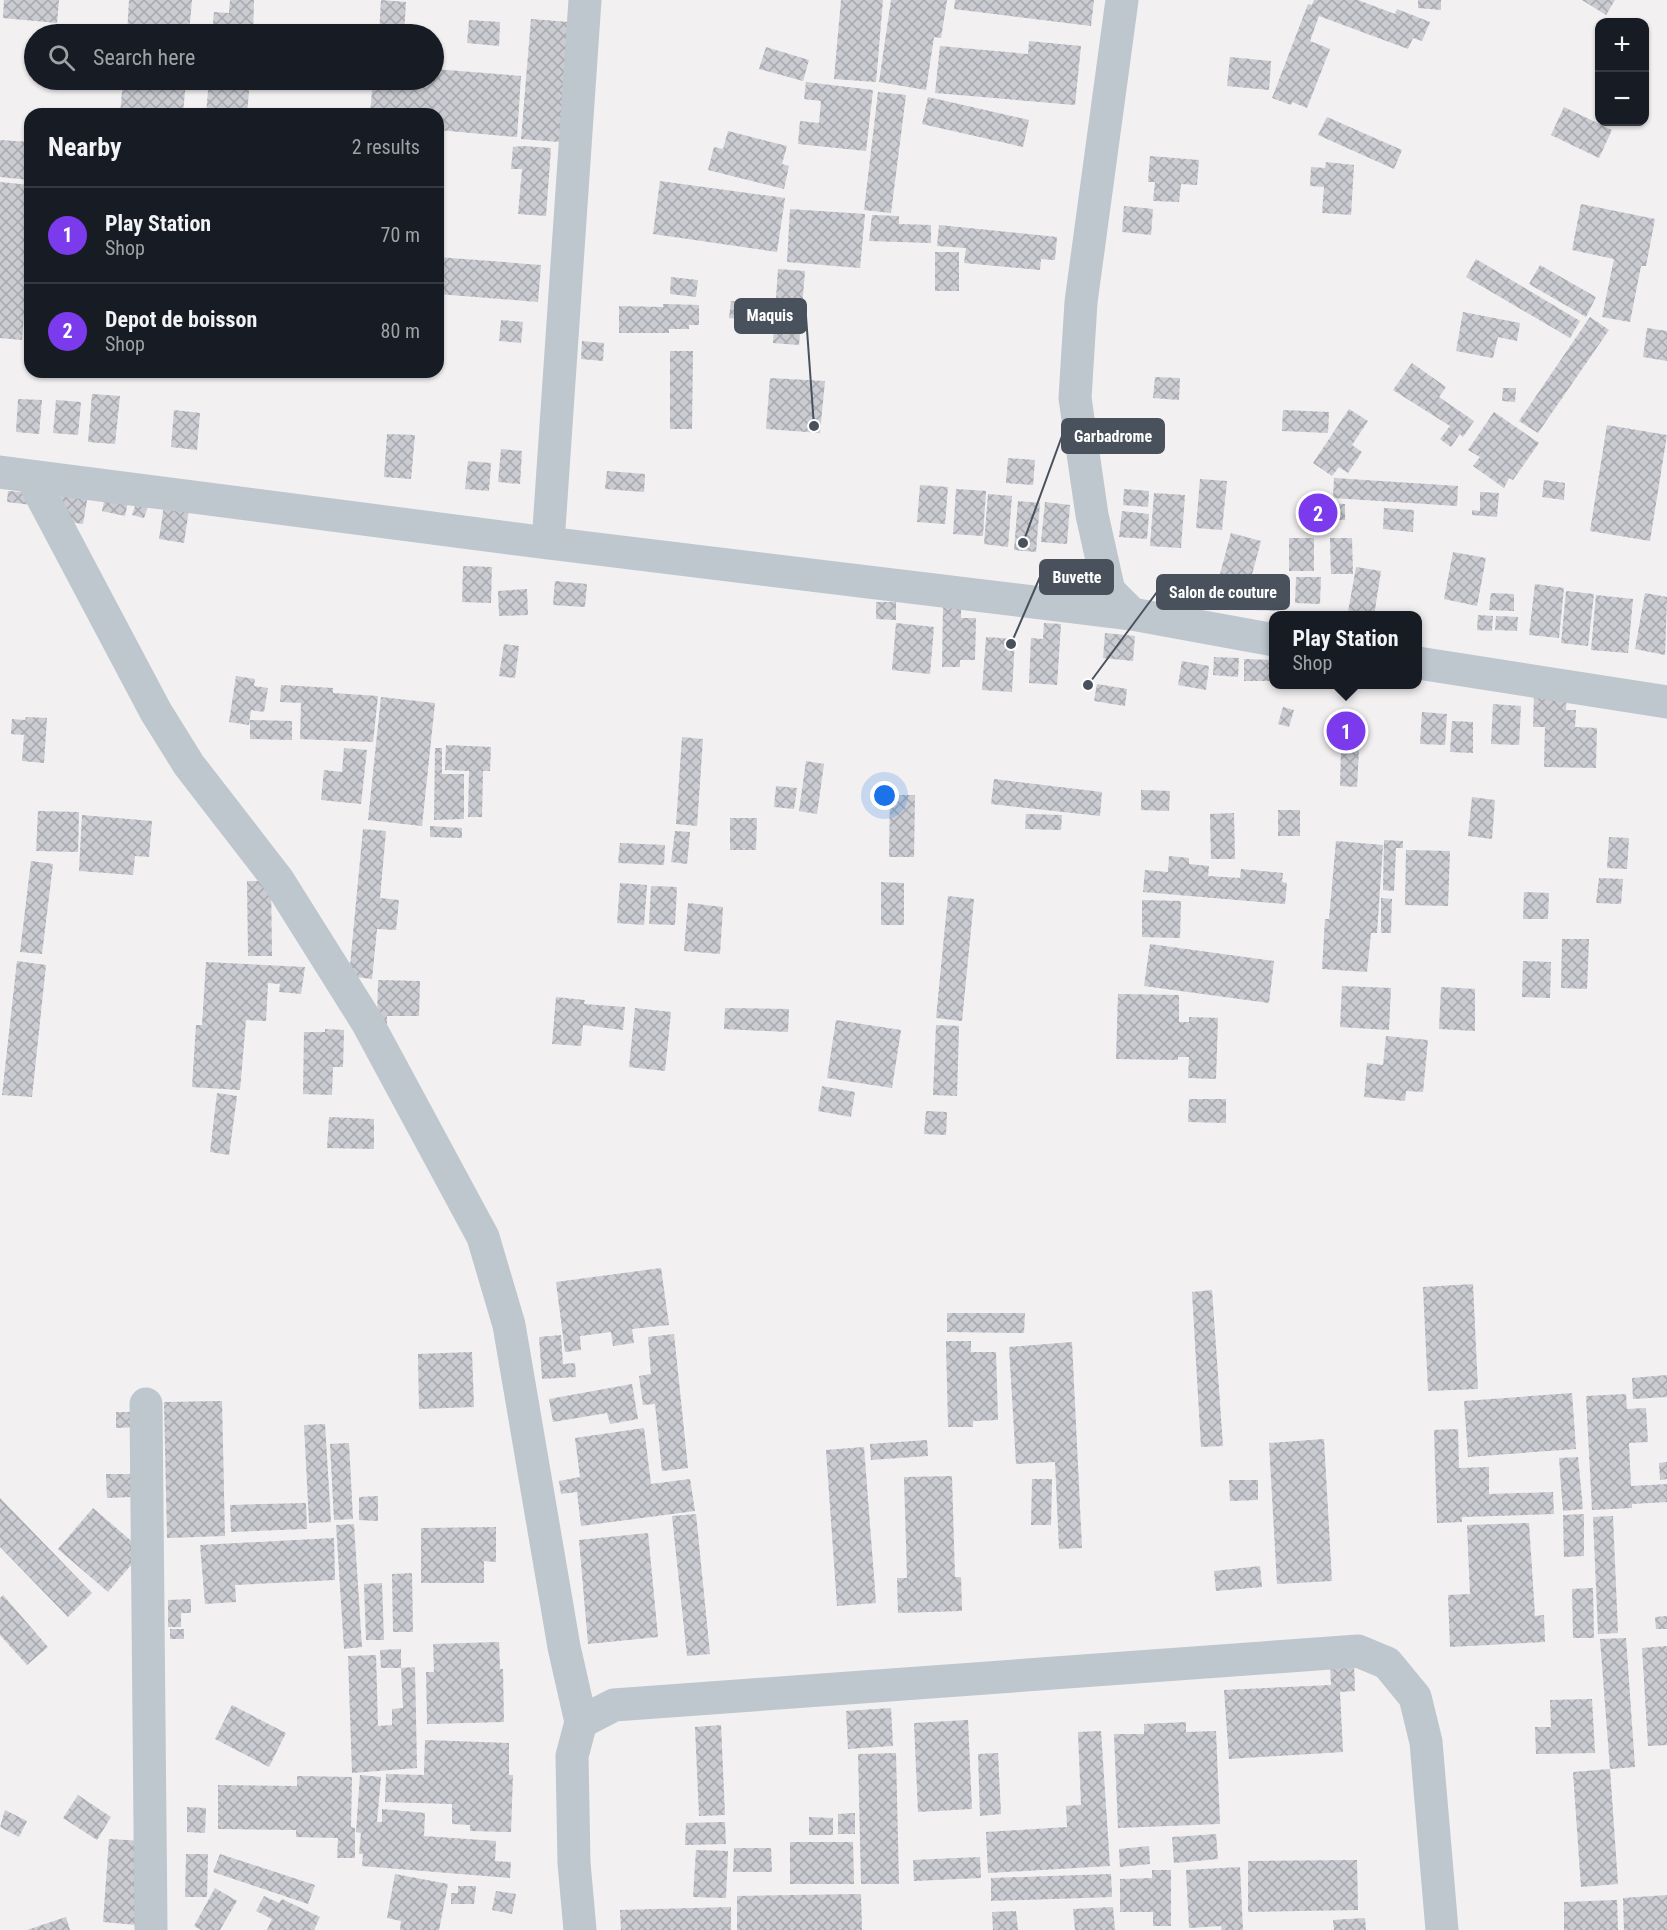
<!DOCTYPE html>
<html lang="en">
<head>
<meta charset="utf-8">
<style>
	:root { --surface:#171b24; --page:#20242c; --text:#f1f3f6; --muted:#9ea1a6; --line:#363941; --accent:#7c3aed }
	body { margin:0; font-family:"Roboto Condensed",sans-serif; background:var(--page); color:var(--text) }
	.controls { position:absolute; right:18px; top:18px; display:grid; overflow:hidden; border-radius:12px; box-shadow:0 2px 4px #0004 }
	.controls button { width:54px; height:54px; display:grid; place-items:center; padding:0; border:0; border-bottom:2px solid var(--line); background:var(--surface); color:var(--text); font:30px sans-serif }
	.you { position:absolute; left:885px; top:796px; width:21px; height:21px; margin:-15px; border:4px solid #fff; border-radius:50%; background:#1a73e8; box-shadow:0 0 0 9px #1a73e833 }
	.badge { display:grid; place-items:center; width:39px; height:39px; border-radius:50%; background:var(--accent); color:#fff; font-size:20px; font-weight:700 }
	.pin { position:absolute; translate:-50% -50%; border:3px solid #fff; box-shadow:0 2px 6px #0006 }
	.popup { position:absolute; left:1269px; top:611px; width:153px; height:78px; box-sizing:border-box; display:grid; place-content:center; border-radius:12px; background:var(--surface); filter:drop-shadow(0 2px 4px #0005); font-size:20px; white-space:nowrap; color:var(--muted) }
	.popup b { font-size:22px; color:var(--text) }
	.popup::after { content:''; position:absolute; left:50%; top:100%; margin-left:-12px; border:12px solid transparent; border-top-color:var(--surface) }
	.list { margin:0; padding:0; list-style:none }
	h2 { display:flex; justify-content:space-between; align-items:center; height:78px; margin:0; padding:0 24px; font-size:26px }
	h2 small { font-size:20px; font-weight:400; color:var(--muted) }
	.list li { display:grid; grid-template-columns:39px 1fr auto; gap:18px; align-items:center; box-sizing:border-box; height:96px; padding:0 24px; border-top:2px solid var(--line) }
	.list b { display:block; font-size:22px; white-space:nowrap }
	.list p { margin:0; font-size:20px; white-space:nowrap; color:var(--muted) }
	.list em { font-size:20px; font-style:normal; color:var(--muted) }
	.icon { flex:none; width:33px; height:33px; fill:none; stroke:currentColor; stroke-width:2; stroke-linecap:round; stroke-linejoin:round }
	.map { position:relative; flex:none; width:1667px; height:1930px; overflow:hidden }
	.search { position:absolute; background:var(--surface); box-shadow:0 2px 4px #0004; left:24px; top:24px; width:420px; height:66px; display:flex; align-items:center; gap:15px; box-sizing:border-box; padding:0 21px; border-radius:33px; color:var(--muted); font-size:22px }
	.panel { position:absolute; background:var(--surface); box-shadow:0 2px 4px #0004; left:24px; top:108px; width:420px; height:270px; border-radius:18px }
	.map>svg:first-child { display:block }
	.building { fill:url(#building-cross-hatch) }
	.lines { fill:none; stroke-linecap:round; stroke-linejoin:round }
	.minor { stroke:#bec6ce; stroke-width:33 }
	.leader { fill:none; stroke:#48515c; stroke-width:2 }
	.callout-dot { fill:#48515c; stroke:#fff; stroke-width:2 }
	.callout { fill:#48515c; stroke:#48515c; stroke-width:2 }
	.callout-label { font-size:16px; text-anchor:middle; font-weight:bold; fill:#fff }
</style>
</head>
<body>
<div class="map">
<svg width="1667" height="1930" viewBox="0 0 1667 1930">
	<defs>
		<pattern id="building-cross-hatch" width="8" height="8" patternUnits="userSpaceOnUse" patternTransform="scale(1.5)"><rect width="8" height="8" fill="#caccd2"/><path d="M0 0l8 8M0 8l8-8" fill="none" stroke="#a6a8ae"/></pattern>
	</defs>
	<rect width="100%" height="100%" fill="#f2f0f0"/>
	<path class="building" d="M4,0H59L57,23L3,18Z
		M129,0H192L189,34H127Z
		M230,0H254L253,34H212L214,12L229,13Z
		M381,0L406,2L404,34H379Z
		M841,0H883L876,82L834,79Z
		M891,0H947L941,38L934,37L926,90L879,82Z
		M955,0H1094L1091,26L954,9Z
		M1314,0H1358L1395,14L1397,9L1430,22L1422,41L1413,38L1408,49L1319,16L1310,41L1330,49L1307,108L1292,102L1291,105L1272,98L1308,4L1312,5Z
		M1418,0H1441V10L1418,8Z
		M1582,0H1615L1606,15Z
		M531,19L569,22L559,142L521,139Z
		M469,20L500,22L499,46L467,43Z
		M1029,41L1081,46L1075,105L935,93L940,46L1028,54Z
		M766,47L809,60L803,81L759,69Z
		M1230,57L1271,61L1269,90L1227,86Z
		M434,69L521,76L517,137L438,130V114H370L373,80H434Z
		M123,80H186L183,114H120Z
		M209,80H250L247,114H206Z
		M806,82L873,90L866,151L798,144L800,121L819,123L821,101L804,99Z
		M878,92L906,95L891,213L864,210Z
		M928,97L1029,120L1023,147L922,124Z
		M1564,107L1612,130L1599,158L1551,135Z
		M1327,117L1402,150L1394,169L1318,135Z
		M728,131L787,146L782,164L789,166L784,189L708,170L714,147L723,149Z
		M0,140L30,142V180L0,177Z
		M523,146L551,148L546,216L518,214L522,169H511L513,147Z
		M1150,156L1199,160L1197,185L1181,184L1179,202L1153,201L1155,182H1148Z
		M1326,162L1354,165L1351,215L1322,213L1324,187L1310,186L1311,167L1325,168Z
		M660,181L785,198L777,252L653,234Z
		M0,182L30,185V240L22,340L0,338Z
		M1581,204L1655,219L1646,266H1641L1630,322L1602,317L1614,259L1572,250Z
		M1124,206L1153,209L1151,235L1122,232Z
		M790,209L865,214L860,268L787,262Z
		M872,215L899,216V224L931,225V243L869,241Z
		M939,225L1057,237L1055,260L1041,259L1040,270L964,263L966,248L937,246Z
		M935,252H959V291H935Z
		M438,257L541,265L538,302L438,294Z
		M1476,259L1580,321L1570,338L1466,277Z
		M1540,265L1596,297L1586,317L1529,284Z
		M778,269L805,271L799,345L773,343Z
		M671,277L698,280L696,297L670,294Z
		M731,301L754,303L753,320L729,318Z
		M663,304L699,305V325H689V329H669V333H619V306L663,307Z
		M1463,312L1520,323L1517,341L1498,337L1493,358L1456,351Z
		M1590,317L1609,330L1538,433L1519,421Z
		M501,320L523,322L521,343L499,341Z
		M1647,328L1667,331V361L1643,357Z
		M582,341L604,343L603,361L581,359Z
		M670,351H693L692,429H670Z
		M1412,363L1446,387L1439,397L1474,421L1463,437L1460,434L1451,447L1440,439L1450,426L1393,390Z
		M1155,377L1180,378L1179,400L1153,398Z
		M770,378L825,381L820,433L766,429Z
		M1503,388H1516L1515,402L1502,401Z
		M92,394L120,396L115,444L88,442Z
		M18,399L42,400L39,434L16,432Z
		M56,400L81,402L78,435L53,433Z
		M1349,409L1368,421L1352,445L1362,452L1348,473L1339,467L1332,476L1313,463Z
		M174,410L200,413L197,450L171,447Z
		M1283,410L1329,412L1328,433L1282,431Z
		M1494,412L1539,443L1513,480L1509,478L1504,488L1473,466L1480,457L1468,450Z
		M1607,425L1667,435L1650,541L1590,531Z
		M387,434L415,435L411,479L384,477Z
		M501,449L522,451L520,484L498,482Z
		M1008,458L1035,460L1033,485L1006,483Z
		M468,461L491,463L489,491L465,489Z
		M607,471L645,474L644,492L605,489Z
		M1334,478L1458,486L1457,506L1333,498Z
		M1200,479L1227,481L1222,530L1196,528Z
		M1544,480L1565,483L1564,500L1542,497Z
		M63,485L89,489L83,524L58,520Z
		M920,485L948,487L945,524L917,522Z
		M956,489L986,491L983,536L953,534Z
		M1124,489L1149,491L1148,507L1123,505Z
		M8,491L33,493L32,505L7,502Z
		M1480,492L1499,493L1497,517L1472,515V510L1480,511Z
		M1154,493L1185,495L1181,548L1150,546Z
		M988,494L1012,496L1008,547L984,544Z
		M105,497L128,502L125,516L102,511Z
		M138,497L150,500L144,518L132,515Z
		M1018,501L1040,503L1036,552L1014,550Z
		M1045,502L1070,505L1067,544L1041,542Z
		M1312,503L1345,504V520L1311,519Z
		M164,505L189,509L184,543L159,539Z
		M1384,508L1414,510L1413,532L1383,529Z
		M1122,511L1149,514L1147,539L1119,537Z
		M1231,533L1261,541L1243,608L1213,600Z
		M1289,538H1314V571H1289Z
		M1330,538H1352L1353,574H1331Z
		M1453,552L1486,558L1477,606L1444,599Z
		M463,566L492,567L491,603L462,602Z
		M1356,567L1381,571L1374,616L1348,612Z
		M1296,577H1321L1320,604L1295,603Z
		M555,581L587,584L585,607L553,605Z
		M1255,584L1281,585L1279,611L1254,610Z
		M1535,584L1564,588L1559,638L1529,635Z
		M527,589L528,615L499,616L498,591Z
		M1566,591L1594,594L1588,646L1561,643Z
		M1491,593L1514,594V611L1489,610Z
		M1645,593L1667,597L1665,655L1635,649Z
		M1596,595L1633,599L1628,653L1591,650Z
		M876,602H896V620L876,619Z
		M943,602H961V618H976L975,660H960V667H942Z
		M1478,615L1493,616L1492,631L1477,630Z
		M1496,616L1518,617L1517,631L1495,630Z
		M896,623L934,627L930,674L892,670Z
		M1044,623L1061,624L1057,685L1029,683L1031,638L1043,639Z
		M1105,633L1135,636L1133,661L1103,658Z
		M986,637L1015,639L1012,692L982,690Z
		M504,644L519,646L515,678L499,676Z
		M1214,657L1239,658L1238,677L1213,675Z
		M1244,659L1274,660V681H1244Z
		M1182,661L1209,666L1206,690L1178,685Z
		M236,676L255,679L254,686L268,688L264,712L251,710L249,725L229,722Z
		M1097,684L1127,689L1125,706L1094,701Z
		M281,685L333,688V693L378,696L373,742L300,739L301,703L280,702Z
		M1534,694L1567,695L1566,710H1576L1575,727L1597,728L1596,768L1544,767L1545,727H1533Z
		M381,697L435,703L422,826L368,820Z
		M1493,704L1521,706L1519,745L1491,744Z
		M1283,707L1294,710L1289,727L1278,724Z
		M1422,712L1447,714L1445,745L1420,744Z
		M26,717L47,718L44,763L22,761L24,735L11,734L12,719L25,720Z
		M1342,719L1366,720L1365,740L1340,738Z
		M250,720L292,721V740L250,739Z
		M1452,721L1473,722V753L1450,752Z
		M682,737L703,739L697,826L676,824Z
		M446,745L491,747L490,771H483L482,817H468L469,771L445,770Z
		M344,748L367,750L361,804L321,800L324,770L342,772Z
		M435,748H442V774H464V819L434,820Z
		M1341,749L1359,750L1357,787L1340,786Z
		M806,761L824,764L817,814L799,811Z
		M994,779L1102,792L1100,816L991,804Z
		M776,786L797,788L794,809L774,807Z
		M1141,790L1170,791L1169,811L1141,810Z
		M890,795H915L914,857H889Z
		M1472,797L1495,800L1492,839L1468,836Z
		M1278,810H1300V836H1278Z
		M38,811L79,812L78,852L36,851Z
		M1234,813L1235,859H1211L1210,814Z
		M1026,814L1062,815L1061,830L1025,829Z
		M82,815L152,821L149,857L135,856L133,875L79,871Z
		M730,818H757L756,850H730Z
		M430,826L462,828V838L430,837Z
		M363,829L386,831L380,898L399,900L396,930L377,929L372,979L349,976Z
		M675,831L690,832L687,864L671,862Z
		M1609,837L1629,838L1627,869L1607,868Z
		M1384,840L1403,841V848H1396L1394,891L1383,890Z
		M1336,841L1383,845L1377,933H1371L1367,972L1322,969L1325,919H1329Z
		M620,843L665,845L664,865L618,863Z
		M1406,850L1450,851L1448,906L1405,905Z
		M1169,856L1189,858V864L1209,866L1208,876L1240,878L1241,869L1283,873L1282,882L1287,883L1285,904L1143,892L1145,870L1168,872Z
		M31,861L53,864L42,954L20,952Z
		M1599,878L1623,879L1621,904L1596,903Z
		M247,881H271L272,956H248Z
		M881,882L904,883V925H881Z
		M620,883L647,885L644,925L617,923Z
		M651,886L677,887L675,925L649,924Z
		M1524,892L1549,893L1548,919H1523Z
		M948,896L974,899L962,1021L936,1018Z
		M1381,898L1392,899L1391,933H1381Z
		M1142,900L1181,901L1180,938L1142,937Z
		M688,903L723,907L720,954L684,951Z
		M1562,939H1589L1587,989L1561,988Z
		M1150,944L1274,961L1269,1003L1144,986Z
		M17,961L46,965L32,1097L2,1095Z
		M1523,961L1551,962L1550,998L1522,997Z
		M206,962L305,967L301,994L279,992L280,984L268,983L266,1021L246,1020L240,1090L192,1087L196,1025H202Z
		M378,980L420,981L419,1016H387V1025H377Z
		M1342,986L1391,988L1389,1030L1340,1027Z
		M1441,987L1475,989V1031L1439,1029Z
		M1118,994L1179,995V1022H1189V1017L1218,1018L1216,1079L1188,1078L1189,1057H1178V1060L1116,1059Z
		M556,997L585,1000L584,1004L625,1007L623,1030L583,1025L581,1046L552,1044Z
		M635,1008L671,1012L665,1071L629,1067Z
		M725,1008L789,1009L788,1032L724,1029Z
		M836,1020L901,1030L892,1088L827,1078Z
		M936,1025L959,1026L957,1096L933,1095Z
		M325,1029L344,1030L343,1067H333L332,1095L303,1094L304,1032H325Z
		M1386,1036L1428,1040L1423,1092L1406,1091L1405,1101L1364,1097L1367,1063L1383,1065Z
		M822,1086L855,1092L851,1117L818,1111Z
		M217,1093L237,1096L229,1155L210,1152Z
		M1189,1099H1226V1123L1188,1122Z
		M926,1111L947,1112L946,1135L924,1134Z
		M329,1117L374,1119V1149L327,1148Z
		M661,1268L669,1325L632,1329L634,1343L613,1346L611,1332L580,1336L581,1350L565,1352L556,1282Z
		M1473,1284L1478,1389L1428,1391L1423,1287Z
		M1212,1290L1223,1446L1201,1447L1192,1292Z
		M947,1313H1025L1024,1333L947,1332Z
		M674,1334L688,1468L662,1471L655,1404L643,1405L639,1376L651,1374L648,1337Z
		M561,1335L563,1364L575,1363L576,1377L542,1379L539,1337Z
		M946,1341H971V1352H996L998,1420L973,1421V1427H948Z
		M1072,1342L1082,1548L1059,1549L1055,1462L1016,1464L1009,1347Z
		M472,1352L474,1407L419,1409L418,1354Z
		M1667,1375V1397L1633,1399L1632,1378Z
		M632,1384L638,1419L610,1424L607,1413L553,1422L549,1399Z
		M1572,1393L1576,1449L1468,1457L1464,1401Z
		M1626,1394L1627,1409L1646,1408L1648,1442L1629,1443L1631,1486L1667,1484V1502L1632,1504V1508L1592,1510L1586,1396Z
		M222,1401L225,1536L167,1538L164,1402Z
		M116,1412H141V1427L116,1428Z
		M325,1424L331,1522L309,1523L304,1425Z
		M644,1428L651,1484L690,1479L695,1511L581,1526L577,1492L561,1494L559,1481L580,1477L575,1438Z
		M1458,1429L1459,1468L1489,1467V1494L1553,1492L1554,1514L1462,1517V1522L1437,1523L1434,1430Z
		M1324,1439L1332,1581L1277,1584L1269,1443Z
		M927,1440L928,1456L871,1460L870,1444Z
		M349,1443L353,1519L334,1520L330,1444Z
		M864,1447L876,1603L837,1606L826,1450Z
		M1578,1457L1583,1509L1563,1511L1559,1458Z
		M1667,1462V1479L1660,1480L1659,1463Z
		M106,1474H131L132,1497L107,1498Z
		M952,1476L955,1577H961L962,1611L898,1613L897,1578H907L904,1477Z
		M1032,1479H1052L1051,1525H1031Z
		M1229,1480H1258V1500L1230,1501Z
		M378,1496V1521L359,1520V1497Z
		M0,1498L92,1593L68,1617L0,1547Z
		M306,1503L307,1529L231,1532L230,1505Z
		M93,1508L143,1551L108,1592L58,1549Z
		M696,1514L710,1654L687,1656L672,1516Z
		M1584,1514V1556L1564,1557L1563,1515Z
		M1613,1516L1618,1633L1598,1634L1593,1517Z
		M1529,1523L1535,1616L1544,1615L1545,1642L1450,1647L1448,1595L1470,1594L1467,1525Z
		M354,1524L362,1647L344,1649L336,1525Z
		M496,1527V1562L484,1561V1583H421V1528Z
		M648,1533L658,1637L588,1644L579,1540Z
		M334,1538L335,1580L235,1585L236,1602L205,1604L200,1545Z
		M1260,1566L1262,1587L1216,1591L1214,1571Z
		M412,1573L413,1632H393L392,1574Z
		M382,1583L384,1640H366L364,1584Z
		M1593,1588L1594,1638H1573L1572,1589Z
		M3,1595L48,1647L27,1665L0,1635V1598Z
		M191,1599V1613H181V1627H168V1600Z
		M1667,1616V1629H1656L1655,1617Z
		M170,1629H184V1639H170Z
		M1626,1638L1635,1767L1610,1769L1600,1639Z
		M499,1642L500,1669H503L504,1722L427,1724L426,1672H434L433,1644Z
		M1667,1646V1745L1648,1746L1642,1648Z
		M401,1649V1668H381L380,1650Z
		M376,1655L378,1726L392,1725V1709L403,1708L401,1668L415,1667L417,1768L352,1773L348,1656Z
		M1354,1663L1355,1691L1340,1692L1343,1752L1229,1759L1224,1690L1331,1685L1330,1665Z
		M1592,1699L1595,1753L1536,1754L1535,1727H1551L1550,1700Z
		M232,1705L286,1733L269,1767L215,1739Z
		M891,1708L893,1746L848,1749L846,1711Z
		M968,1720L972,1809L918,1812L914,1723Z
		M1186,1722V1732L1216,1731L1220,1824L1118,1828L1114,1734H1144V1724Z
		M721,1725L725,1815L699,1816L695,1727Z
		M1101,1731L1110,1866L988,1873L986,1832L1067,1827L1066,1806L1081,1805L1078,1732Z
		M425,1740L509,1743V1775H513L511,1832L470,1831V1825L452,1824V1804L385,1802L386,1774L424,1775Z
		M896,1753L899,1884H861L858,1754Z
		M998,1753L1001,1814L980,1816L978,1754Z
		M1610,1769L1618,1884L1581,1887L1573,1772Z
		M360,1775L381,1777L377,1822H382V1809L425,1813L424,1836L496,1841L495,1861L511,1862L510,1878L362,1866L363,1854H359L361,1833L356,1832Z
		M297,1776L352,1777L351,1827L355,1828V1858H337L338,1838L296,1837V1830L218,1829V1785L297,1786Z
		M78,1795L111,1817L97,1840L63,1818Z
		M187,1807L206,1808L205,1833L187,1832Z
		M5,1810L27,1821L19,1837L0,1827Z
		M855,1813V1834H838V1814Z
		M809,1817L833,1818V1835H809Z
		M725,1822L726,1844L685,1845L686,1823Z
		M1216,1834L1218,1859L1174,1863L1172,1837Z
		M109,1839L142,1841L137,1925L103,1922Z
		M790,1842H853L854,1884H790Z
		M1149,1846L1150,1864L1120,1867L1119,1849Z
		M734,1848H771L772,1872H733Z
		M696,1850L728,1851L726,1898L693,1897Z
		M186,1854H208L207,1897H185Z
		M220,1854L315,1885L308,1904L213,1872Z
		M980,1857L981,1878L914,1881L913,1860Z
		M1357,1860L1358,1910L1248,1912V1861Z
		M1240,1867L1243,1930H1222L1221,1926L1189,1928L1186,1870Z
		M1152,1870H1171V1926H1153V1912H1120V1879L1152,1878Z
		M395,1874L448,1884L439,1930H400L401,1921L387,1918Z
		M1111,1874L1112,1897L991,1901V1878Z
		M458,1886H476L474,1904H451V1893H458Z
		M215,1888L237,1901L220,1930H201L194,1926Z
		M496,1891L516,1894L512,1914L492,1910Z
		M861,1894L862,1930H737V1896Z
		M1667,1895V1930H1624L1623,1898Z
		M264,1896L279,1903L282,1899L320,1917L314,1930H267L272,1919L256,1911Z
		M1617,1900L1618,1930H1564V1902Z
		M731,1907V1930H621L620,1910Z
		M1113,1907L1115,1930H1075L1073,1909Z
		M1016,1911L1018,1930H993L992,1912Z
		M66,1917L70,1930H27Z
		M1365,1918L1366,1930H1334L1333,1920Z"/>
	<g class="lines">
		<path class="minor" d="M1122,0L1081,302L1075,398L1092,515L1109,591L1132,614
			M0,472L548,543L1132,614L1274,640
			M31,476L156,712L189,765L278,880L367,1022L483,1237L509,1325L564,1647L581,1722L572,1756L574,1863L580,1930
			M548,543L585,0
			M1418,663L1667,702
			M146,1404L151,1930
			M581,1722L614,1705L1358,1651L1387,1663L1415,1697L1426,1742L1442,1930"/>
	</g>
	<path class="leader" d="M814 426L806 316M1023 543L1062 436M1011 644L1040 577M1088 685L1157 592"/>
	<g class="callout-dot">
		<circle cx="814" cy="426" r="6"/>
		<circle cx="1023" cy="543" r="6"/>
		<circle cx="1011" cy="644" r="6"/>
		<circle cx="1088" cy="685" r="6"/>
	</g>
	<g class="callout">
		<rect x="735" y="299" width="71" height="34" rx="6"/>
		<rect x="1062" y="419" width="102" height="34" rx="6"/>
		<rect x="1040" y="560" width="73" height="34" rx="6"/>
		<rect x="1157" y="575" width="132" height="34" rx="6"/>
	</g>
	<g class="callout-label">
		<text x="770" y="321">Maquis</text>
		<text x="1113" y="442">Garbadrome</text>
		<text x="1077" y="583">Buvette</text>
		<text x="1223" y="598">Salon de couture</text>
	</g>
</svg>
<div class="controls">
<button>+</button>
<button>−</button>
</div>
<div class="you"></div>
<div class="pin badge" style="left:1346px;top:731px">1</div>
<div class="popup"><b>Play Station</b>Shop</div>
<div class="pin badge" style="left:1318px;top:513px">2</div>
<div class="search"><svg class="icon" aria-label="search" viewBox="0 0 24 24"><circle cx="10" cy="10" r="6"/><path d="M15 15l6 6"/></svg>Search here</div>
<section class="panel">
<h2>Nearby<small>2 results</small></h2>
<ul class="list">
<li><span class="badge">1</span><div><b>Play Station</b><p>Shop</p></div><em>70 m</em></li>
<li><span class="badge">2</span><div><b>Depot de boisson</b><p>Shop</p></div><em>80 m</em></li>
</ul>
</section>
</div>
</body>
</html>
